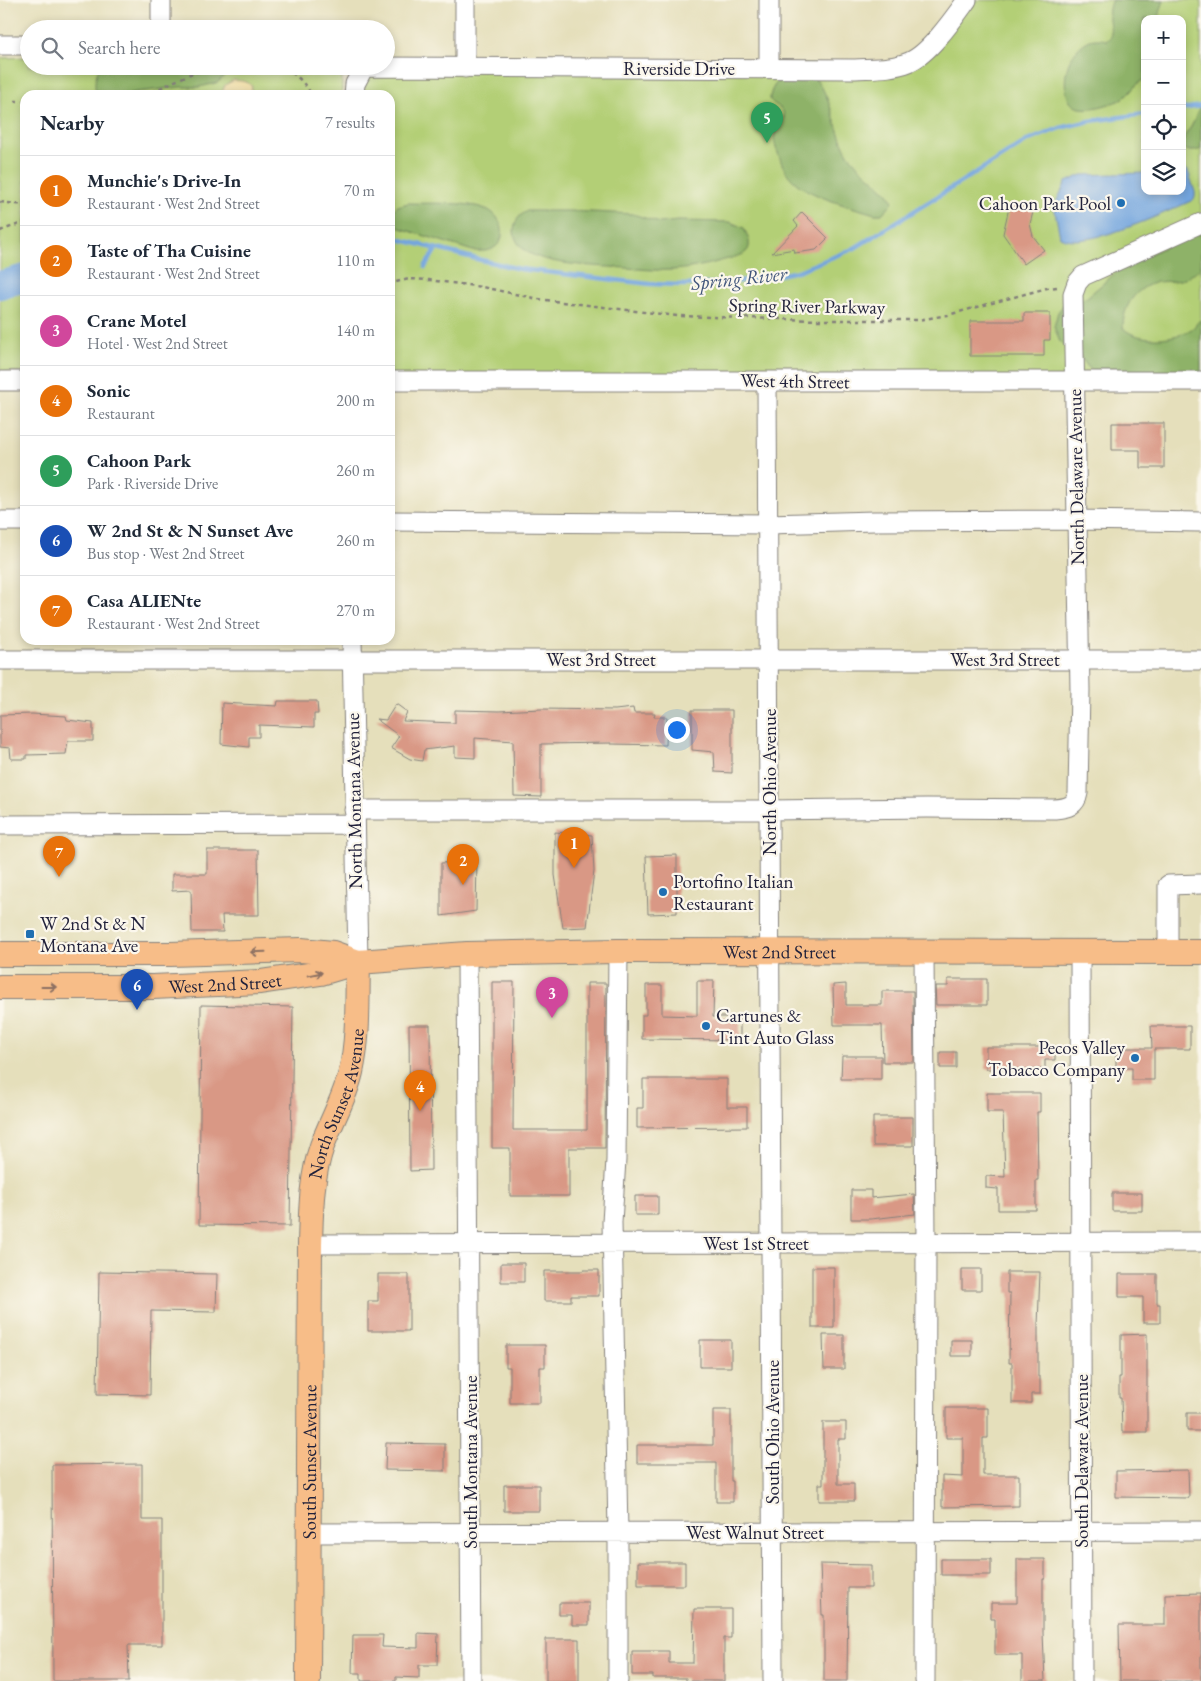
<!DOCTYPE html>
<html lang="en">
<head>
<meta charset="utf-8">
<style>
	:root { --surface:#fff; --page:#f2f2f3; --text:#1f2937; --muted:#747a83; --line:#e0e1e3; --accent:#1f6fb2 }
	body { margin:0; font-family:"EB Garamond",serif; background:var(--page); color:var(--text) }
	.controls { position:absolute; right:15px; top:15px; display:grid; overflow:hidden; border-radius:10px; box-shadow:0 2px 8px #0003 }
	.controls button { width:45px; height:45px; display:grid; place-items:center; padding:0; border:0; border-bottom:1px solid var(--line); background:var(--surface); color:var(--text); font:25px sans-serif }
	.you { position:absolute; left:676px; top:729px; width:18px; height:18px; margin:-12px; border:4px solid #fff; border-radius:50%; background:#1a73e8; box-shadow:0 0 0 8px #1a73e833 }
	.badge { display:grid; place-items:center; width:32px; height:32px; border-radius:50%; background:var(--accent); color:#fff; font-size:16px; font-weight:700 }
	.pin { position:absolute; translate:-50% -41px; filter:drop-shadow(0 1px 2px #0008) }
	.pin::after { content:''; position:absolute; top:26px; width:18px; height:15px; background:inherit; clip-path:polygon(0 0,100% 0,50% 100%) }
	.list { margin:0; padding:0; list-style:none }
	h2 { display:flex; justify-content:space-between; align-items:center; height:65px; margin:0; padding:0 20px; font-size:21px }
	h2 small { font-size:16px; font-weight:400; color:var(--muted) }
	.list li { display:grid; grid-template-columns:32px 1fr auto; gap:15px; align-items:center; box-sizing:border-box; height:70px; padding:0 20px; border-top:1px solid var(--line) }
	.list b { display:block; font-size:19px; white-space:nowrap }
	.list p { margin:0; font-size:16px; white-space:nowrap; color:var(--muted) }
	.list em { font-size:16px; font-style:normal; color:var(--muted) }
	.icon { flex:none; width:28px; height:28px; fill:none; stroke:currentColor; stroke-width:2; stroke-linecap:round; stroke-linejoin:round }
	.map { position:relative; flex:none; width:1201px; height:1681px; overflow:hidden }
	.search { position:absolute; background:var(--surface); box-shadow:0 2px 8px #0003; left:20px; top:20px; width:375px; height:55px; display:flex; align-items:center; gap:12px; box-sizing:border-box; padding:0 18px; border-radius:28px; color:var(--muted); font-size:19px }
	.panel { position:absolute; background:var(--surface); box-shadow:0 2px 8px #0003; left:20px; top:90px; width:375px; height:555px; border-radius:15px }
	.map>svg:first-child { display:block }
	.green { fill:#b3cf76; stroke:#6a7858; fill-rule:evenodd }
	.forest { fill:#8eb267; stroke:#586a51 }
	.sand { fill:#eeda9e; stroke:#887e6c }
	.water { fill:#73a5de; stroke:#4a648c }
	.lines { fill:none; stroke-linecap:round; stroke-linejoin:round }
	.stream { stroke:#73a5de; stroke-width:4.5 }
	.river { stroke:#73a5de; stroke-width:28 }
	.building { fill:#d99885 }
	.minor-casing { stroke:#84807b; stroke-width:21 }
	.major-casing { stroke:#84807b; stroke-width:26 }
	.path { stroke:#84807b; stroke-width:2.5; stroke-dasharray:4 4; stroke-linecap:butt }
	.minor { stroke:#fff; stroke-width:19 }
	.major { stroke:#f7bd88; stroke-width:24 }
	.oneway { stroke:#8c7062 }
	.poi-dot { fill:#1f6fb2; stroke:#fbf7ec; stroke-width:2 }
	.labels { text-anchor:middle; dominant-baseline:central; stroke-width:4.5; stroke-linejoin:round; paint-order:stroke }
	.street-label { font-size:19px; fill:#22223b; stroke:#fbf7ec }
	.poi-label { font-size:19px; fill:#22223b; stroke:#fbf7ec; text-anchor:start }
	.water-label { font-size:20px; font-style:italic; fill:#42567c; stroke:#fbf7ec }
</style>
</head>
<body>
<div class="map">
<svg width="1201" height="1681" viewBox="0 0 1201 1681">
	<rect width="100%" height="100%" fill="#fbf7ec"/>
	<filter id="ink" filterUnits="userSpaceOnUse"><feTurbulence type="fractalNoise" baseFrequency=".02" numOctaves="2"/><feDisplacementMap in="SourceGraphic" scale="10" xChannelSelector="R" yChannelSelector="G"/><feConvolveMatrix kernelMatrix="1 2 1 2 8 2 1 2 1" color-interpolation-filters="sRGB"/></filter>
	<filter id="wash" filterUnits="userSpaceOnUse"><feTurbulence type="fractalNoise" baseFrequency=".0096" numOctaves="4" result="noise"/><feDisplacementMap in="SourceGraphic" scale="20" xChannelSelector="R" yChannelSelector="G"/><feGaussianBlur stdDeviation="1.12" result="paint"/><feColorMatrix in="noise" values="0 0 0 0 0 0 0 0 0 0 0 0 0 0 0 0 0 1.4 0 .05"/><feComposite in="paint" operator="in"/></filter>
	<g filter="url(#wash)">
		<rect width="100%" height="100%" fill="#e5dfbb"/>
		<path class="green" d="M967,0H1201V381H390V95H354L364,67L904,64ZM1145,19H1182V191H1145Z
			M29,57V66H338L342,78V95H25V372H0V58Z"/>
		<path class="forest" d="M1112,0H1164L1158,19H1145V79C1134,84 1130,96 1118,101C1107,105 1084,113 1073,105C1069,102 1067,96 1066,91C1063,72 1070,51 1088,41C1094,38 1101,39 1107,40L1111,37C1111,23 1105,13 1112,0Z
			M101,66H236L217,83L199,87H181L137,92L126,95H98L96,94C94,85 95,74 101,66Z
			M812,75C831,92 834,129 847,152C856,168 879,182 891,197L893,202L882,214H875C852,207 805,196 790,177C784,171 781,161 778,153C772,140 773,128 784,118C785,107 776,107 770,100C770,91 774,85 781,78Z
			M1201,105V149C1194,152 1189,152 1182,148C1182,138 1185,135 1191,127C1195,120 1197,112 1201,105Z
			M408,203C431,204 466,201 486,209C502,215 510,240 492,249C486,252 479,251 473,251L400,228C392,224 390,222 390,213L398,206Z
			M527,211H570L633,214L660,223L678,221L730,222L744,228C747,235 753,246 746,252C742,256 733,257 728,259C710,264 691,269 672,270C657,271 641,269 626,268C600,266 552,266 529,253C511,243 508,221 527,211Z
			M1194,234H1201V269C1194,272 1188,278 1180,280C1173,282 1165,281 1157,282C1135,288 1123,306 1123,328C1138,343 1177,340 1193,328C1196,325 1198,321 1201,319V377L1098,375L1088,367L1079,355L1060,342L1054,327L1058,312L1065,303L1076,299L1086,298L1125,265Z"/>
		<path class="sand" d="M234,80C241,81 248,80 252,87L251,92L241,95H221L225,85Z"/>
		<path class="water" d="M1182,168L1188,171L1195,192V197L1193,200C1167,212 1084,251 1060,237L1054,206L1066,182L1082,175L1145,173V191H1182Z"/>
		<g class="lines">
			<path class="stream" d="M1182,109L1201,106
				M390,237L481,260L520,269L650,284L683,285L726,283L769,277L798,271L853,249L1027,141L1060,128L1090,121L1145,114
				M425,267L436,249"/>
			<path class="river" d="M0,285L25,278"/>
		</g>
		<g id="blocks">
			<path class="building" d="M1010,203L1034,208L1030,224L1033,236L1044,250L1024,264L1003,234Z
				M802,212L828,238L816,250L795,253L794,249L772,253L798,226L794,221Z
				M1024,313H1050V340H1044V356H970V321H1024Z
				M1112,423H1164V468H1140V450H1112Z
				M278,701H317L318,714H314V727L259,725V737H249V747L221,744L222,703L277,706Z
				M396,704L407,712L403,721L455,723V710L499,711L541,709L615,710L633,708L634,713H655L654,717H667L666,745L611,744V743L541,744V797L514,796L513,741L475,738V758L455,757V746L424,750L422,761L410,759L391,748L399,736L376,719L386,720Z
				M692,710H732V773L715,772L714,752L692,750Z
				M32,714L66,716L67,720L93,723V741H68L66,754L26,755V759H11L10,748L0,747V715Z
				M555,832L592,835L594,871L587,927L563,928L555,875Z
				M207,850H258L259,915H222L223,932H192L191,890L172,891V874H207Z
				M677,855V913L648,914L646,856Z
				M477,861L476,911L441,916V863Z
				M948,979H987V1005H936L935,986H948Z
				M697,981H714L713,1017H740V1040L642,1039V1015H646V985H662V1015L697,1016Z
				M492,982H514L513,1130H587V983H606L605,1148H569V1196H510V1148H492Z
				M846,984V1005H882V991H913L914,1062H883L882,1025H834L833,985Z
				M201,1005L293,1007L290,1226L199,1225Z
				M409,1025H430L431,1170L410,1171Z
				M1151,1026H1190V1049H1154V1080H1132V1068H1116V1048H1152Z
				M986,1047H1055V1060H1045V1069H986Z
				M940,1052H956V1068H940Z
				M842,1056H881V1079H841Z
				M643,1079H727V1107H747V1127L637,1128V1108H643Z
				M987,1093H1040V1112H1037L1038,1180H1036V1210H998V1189L986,1188V1176L1005,1177L1003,1112H987Z
				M873,1117H913V1146H873Z
				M851,1190H871V1198L914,1194L915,1214L871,1219H851Z
				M1112,1193H1142V1211H1112Z
				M635,1196H658V1215H635Z
				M501,1263H524V1282H501Z
				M812,1267H834V1328H812Z
				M962,1269H981V1290H962Z
				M583,1270H599V1296H571V1301H544V1271H583Z
				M99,1272L217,1274L216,1312L151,1311L150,1395L97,1394Z
				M1007,1272H1040L1038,1325V1377H1040V1394H1031V1403H1012V1363H1009L1010,1293H1007Z
				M378,1274H409V1331H368V1301H378Z
				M1119,1274H1157V1304H1160V1323H1143V1297H1119Z
				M1147,1334V1432H1122L1121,1398H1119V1377H1121V1335Z
				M823,1335H844V1369H824Z
				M700,1340H731V1367H700Z
				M951,1340H972V1356H951Z
				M506,1345H545V1367H540V1403H510V1367H506Z
				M946,1408H988V1438H983V1475H1019V1506L942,1507V1476L963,1477V1438H946Z
				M713,1410H731V1481H733V1502H716V1463H637V1445H713Z
				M1187,1413H1201V1431H1187Z
				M823,1422H846V1439H838V1484H854V1501H819V1484H823Z
				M386,1443L445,1444V1471L385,1470Z
				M142,1464V1520H162V1645H128L129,1681H53L52,1465Z
				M1188,1470L1189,1498L1116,1497V1471Z
				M504,1485H539V1511H504Z
				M941,1559H991V1575H941Z
				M1017,1559H1045V1579H1043V1633L1045,1681H1022V1655H995V1619H991V1603H1017Z
				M638,1562H685V1585H638Z
				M820,1564L871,1565V1588H848L847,1681H824V1615H822Z
				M1201,1593V1681H1120L1119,1625H1165V1594Z
				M559,1603H589V1625H572V1615H559Z
				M694,1609H731V1638H724V1681H686V1678H653V1675H632V1651H669V1663H693Z
				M418,1633L438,1634L437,1665H419V1678L396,1677V1681H361V1673H352L353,1635H383L382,1647L418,1648Z
				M546,1639H579V1681H546Z"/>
		</g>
	</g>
	<g filter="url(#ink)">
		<use href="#blocks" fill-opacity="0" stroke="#84807b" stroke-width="1"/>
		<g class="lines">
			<defs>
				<path id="minor" d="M161,0V29
					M465,0V68
					M0,45H29
					M364,67L855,69C873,68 892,69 909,62C929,54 954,18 967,0
					M769,68V0
					M354,95L355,84L364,67
					M0,381H25
					M390,381H1201
					M767,381L773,1681
					M0,521H25
					M390,521L768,524L874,521L1077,520L1201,522
					M352,640L358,962
					M0,660H1201
					M354,810H769L927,808L1055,809C1067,808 1076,806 1078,793L1080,690L1073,294L1077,283L1083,276L1201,223
					M0,825L354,824
					M618,951L616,1160L612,1222L618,1532V1681
					M924,951L926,1242L925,1681
					M1080,952L1082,1681
					M1168,952V885L1201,884
					M467,954L471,1681
					M310,1244L1201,1242
					M309,1533L1201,1531"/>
				<g id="major">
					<path d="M0,954H170L301,950L333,953L358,962"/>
					<path id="s1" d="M0,987H153L260,982L321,973L358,962L467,954L618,951L1201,952"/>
					<path id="s2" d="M308,1681L310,1244C311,1211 311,1178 322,1146C331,1121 345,1098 351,1072C359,1037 357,998 358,962"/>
				</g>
			</defs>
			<use href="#minor" class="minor-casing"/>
			<use href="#major" class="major-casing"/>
			<path class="path" d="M277,66C295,72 302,80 312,95
				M145,95L190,74L221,66
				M14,101H25
				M0,202L25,205
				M0,231L25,222
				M390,287L396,282L409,279L429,280L482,287L538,299L677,316L818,320H918L948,315L1047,288L1057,287"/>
			<use href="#minor" class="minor"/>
			<use href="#major" class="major"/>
		</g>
		<defs><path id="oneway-shaft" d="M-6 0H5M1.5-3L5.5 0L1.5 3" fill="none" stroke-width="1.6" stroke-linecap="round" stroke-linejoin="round" transform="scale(1.25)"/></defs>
		<g class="oneway">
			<use href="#oneway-shaft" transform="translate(258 952) rotate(178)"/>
			<use href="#oneway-shaft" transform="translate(315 974) rotate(-12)"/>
			<use href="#oneway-shaft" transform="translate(49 987)"/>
		</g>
	</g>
	<g class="poi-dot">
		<circle cx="1121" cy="203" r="5"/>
		<circle cx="663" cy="892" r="5"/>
		<rect x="25" y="929" width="10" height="10" rx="2.5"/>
		<circle cx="706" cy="1026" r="5"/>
		<circle cx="1135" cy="1058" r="5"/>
	</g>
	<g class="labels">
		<g class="street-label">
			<text x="679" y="68">Riverside Drive</text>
			<text transform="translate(807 306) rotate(1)">Spring River Parkway</text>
			<text transform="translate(795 381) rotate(1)">West 4th Street</text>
			<text transform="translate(1076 477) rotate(-91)">North Delaware Avenue</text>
			<text x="601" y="659">West 3rd Street</text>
			<text x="1005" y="659">West 3rd Street</text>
			<text transform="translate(769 782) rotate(-90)">North Ohio Avenue</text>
			<text transform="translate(354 801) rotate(-91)">North Montana Avenue</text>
			<text stroke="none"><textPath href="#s1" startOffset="782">West 2nd Street</textPath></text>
			<text stroke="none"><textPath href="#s1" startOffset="225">West 2nd Street</textPath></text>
			<text stroke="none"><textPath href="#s2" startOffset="581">North Sunset Avenue</textPath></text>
			<text x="756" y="1243">West 1st Street</text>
			<text transform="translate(772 1432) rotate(-90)">South Ohio Avenue</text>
			<text transform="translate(1081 1461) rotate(-90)">South Delaware Avenue</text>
			<text stroke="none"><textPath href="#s2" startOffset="219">South Sunset Avenue</textPath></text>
			<text transform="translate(470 1462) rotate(-90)">South Montana Avenue</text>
			<text x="755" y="1532">West Walnut Street</text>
		</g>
		<g class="poi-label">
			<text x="1111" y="203" text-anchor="end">Cahoon Park Pool</text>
			<text x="673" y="881">Portofino Italian<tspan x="673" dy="22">Restaurant</tspan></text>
			<text x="40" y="923">W 2nd St &amp; N<tspan x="40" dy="22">Montana Ave</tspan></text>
			<text x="716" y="1015">Cartunes &amp;<tspan x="716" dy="22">Tint Auto Glass</tspan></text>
			<text x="1125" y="1047" text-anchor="end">Pecos Valley<tspan x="1125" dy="22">Tobacco Company</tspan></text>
		</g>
		<g class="water-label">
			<text transform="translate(739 278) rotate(-6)">Spring River</text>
		</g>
	</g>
</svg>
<div class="controls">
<button>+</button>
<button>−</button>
<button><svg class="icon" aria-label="locate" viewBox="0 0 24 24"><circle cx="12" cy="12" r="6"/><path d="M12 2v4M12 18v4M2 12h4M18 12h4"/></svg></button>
<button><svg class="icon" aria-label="layers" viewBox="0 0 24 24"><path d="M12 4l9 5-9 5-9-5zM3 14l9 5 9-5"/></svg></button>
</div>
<div class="you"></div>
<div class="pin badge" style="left:574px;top:868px;background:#e8710a">1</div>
<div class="pin badge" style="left:463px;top:885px;background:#e8710a">2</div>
<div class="pin badge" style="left:552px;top:1018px;background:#d1479c">3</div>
<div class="pin badge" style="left:420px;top:1111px;background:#e8710a">4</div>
<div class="pin badge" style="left:767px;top:143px;background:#2e9e5b">5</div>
<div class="pin badge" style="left:137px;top:1010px;background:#1a4fb4">6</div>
<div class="pin badge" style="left:59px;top:877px;background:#e8710a">7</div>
<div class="search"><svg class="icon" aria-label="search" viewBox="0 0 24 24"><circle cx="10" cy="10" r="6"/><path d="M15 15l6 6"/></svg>Search here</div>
<section class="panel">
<h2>Nearby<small>7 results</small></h2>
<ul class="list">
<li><span class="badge" style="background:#e8710a">1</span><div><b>Munchie's Drive-In</b><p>Restaurant · West 2nd Street</p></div><em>70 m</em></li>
<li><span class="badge" style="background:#e8710a">2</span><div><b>Taste of Tha Cuisine</b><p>Restaurant · West 2nd Street</p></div><em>110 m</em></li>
<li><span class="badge" style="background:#d1479c">3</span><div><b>Crane Motel</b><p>Hotel · West 2nd Street</p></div><em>140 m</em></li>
<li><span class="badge" style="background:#e8710a">4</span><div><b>Sonic</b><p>Restaurant</p></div><em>200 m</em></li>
<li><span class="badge" style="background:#2e9e5b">5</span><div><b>Cahoon Park</b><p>Park · Riverside Drive</p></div><em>260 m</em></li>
<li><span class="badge" style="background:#1a4fb4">6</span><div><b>W 2nd St &amp; N Sunset Ave</b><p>Bus stop · West 2nd Street</p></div><em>260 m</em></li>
<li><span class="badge" style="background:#e8710a">7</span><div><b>Casa ALIENte</b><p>Restaurant · West 2nd Street</p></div><em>270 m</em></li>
</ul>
</section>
</div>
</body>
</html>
